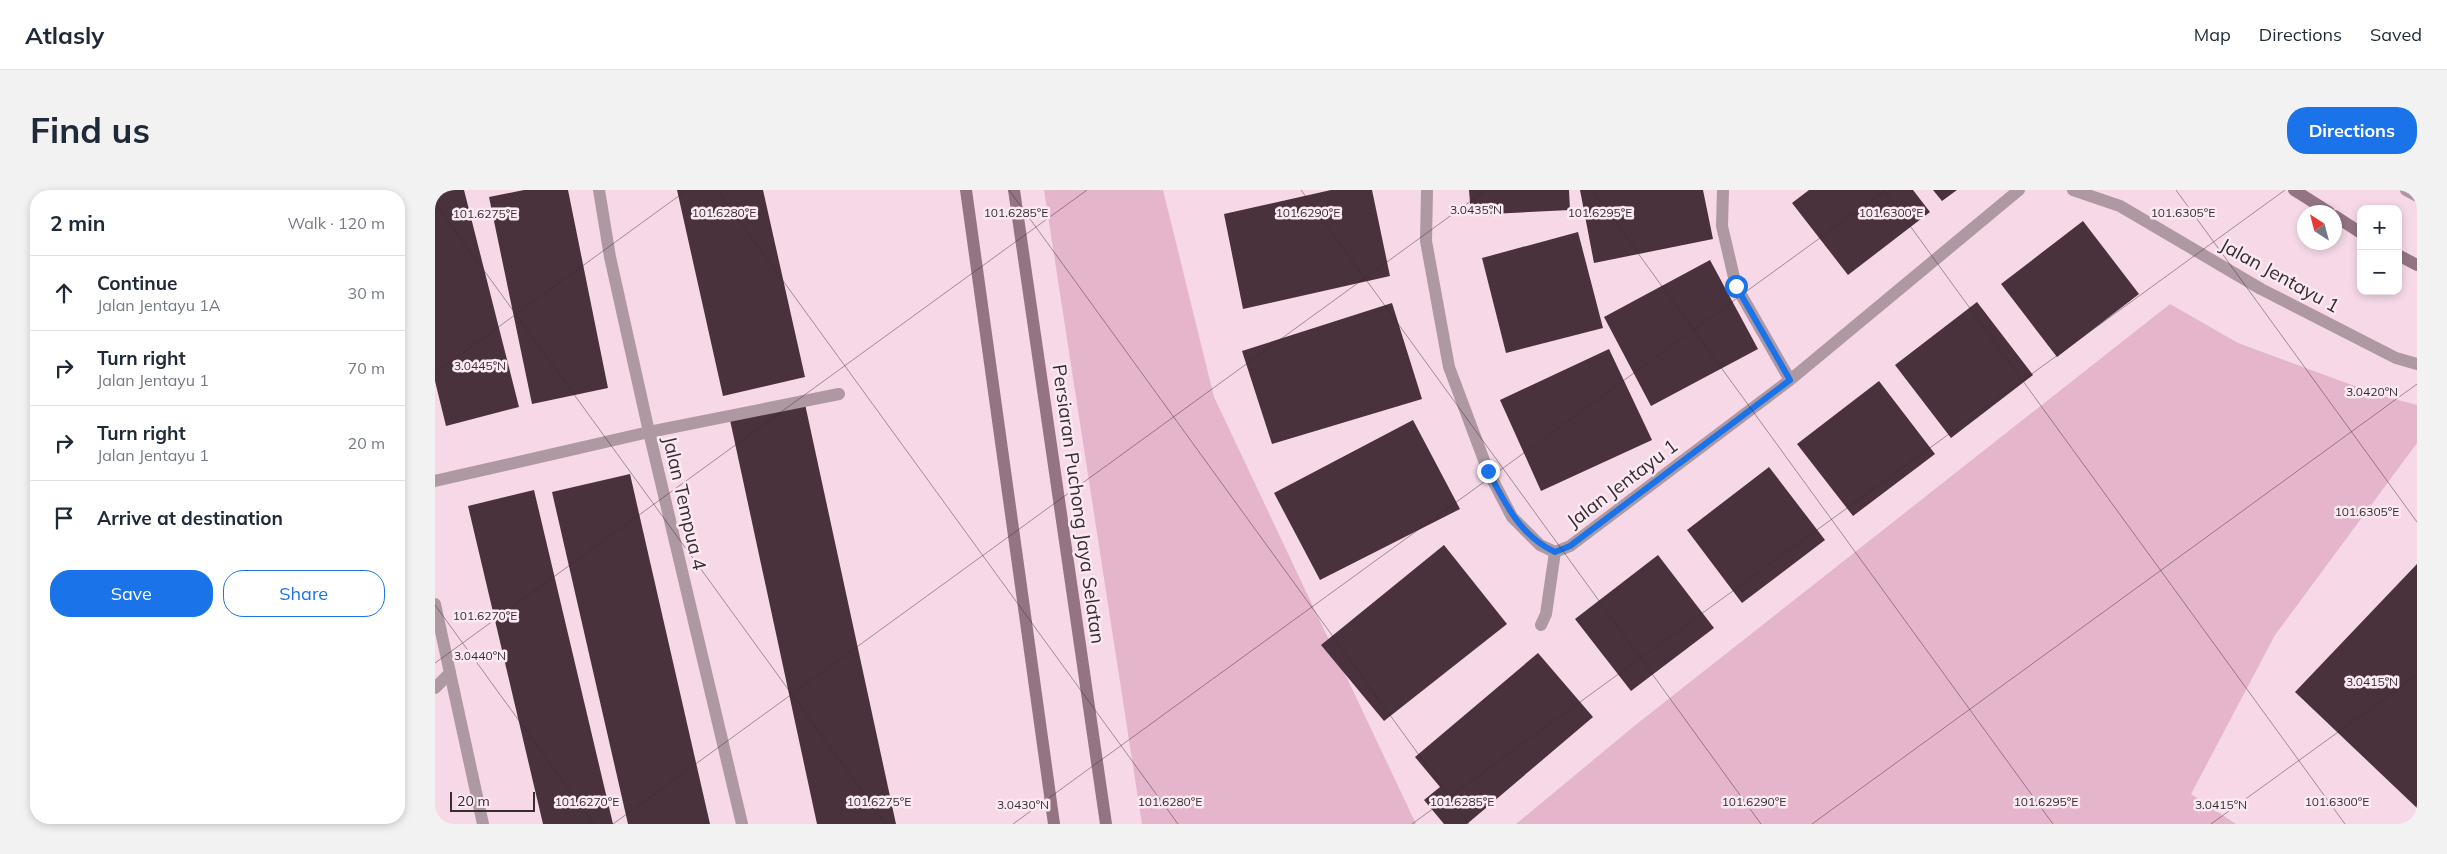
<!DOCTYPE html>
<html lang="en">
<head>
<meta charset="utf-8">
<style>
	:root { --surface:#fff; --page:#f2f2f3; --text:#1f2937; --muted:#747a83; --line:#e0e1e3; --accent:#1a73e8 }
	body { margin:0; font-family:Mulish,sans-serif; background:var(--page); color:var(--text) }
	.controls { position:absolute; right:15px; top:15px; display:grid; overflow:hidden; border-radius:10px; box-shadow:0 2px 8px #0003 }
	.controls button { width:45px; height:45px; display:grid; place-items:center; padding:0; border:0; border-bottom:1px solid var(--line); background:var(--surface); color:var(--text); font:25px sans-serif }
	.compass { position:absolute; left:1862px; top:15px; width:45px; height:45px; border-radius:50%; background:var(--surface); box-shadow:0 2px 8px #0003; rotate:324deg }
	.scale { position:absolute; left:15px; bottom:12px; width:85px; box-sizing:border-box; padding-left:5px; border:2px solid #372c31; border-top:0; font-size:14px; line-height:18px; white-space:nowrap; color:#372c31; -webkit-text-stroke:4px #fbe9f1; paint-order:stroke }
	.stop { position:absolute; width:15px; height:15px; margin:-11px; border:4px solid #1a73e8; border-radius:50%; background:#fff }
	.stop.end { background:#1a73e8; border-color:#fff; box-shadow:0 1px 5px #0008 }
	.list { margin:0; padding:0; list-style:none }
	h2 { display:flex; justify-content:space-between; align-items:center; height:65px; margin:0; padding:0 20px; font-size:21px }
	h2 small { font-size:16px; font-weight:400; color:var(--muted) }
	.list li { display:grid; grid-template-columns:32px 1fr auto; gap:15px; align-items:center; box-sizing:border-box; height:75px; padding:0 20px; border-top:1px solid var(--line) }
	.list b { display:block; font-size:19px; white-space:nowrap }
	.list p { margin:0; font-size:16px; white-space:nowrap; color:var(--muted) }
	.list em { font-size:16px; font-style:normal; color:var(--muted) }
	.actions { display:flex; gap:10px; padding:15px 20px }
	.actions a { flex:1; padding:11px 0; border:1px solid var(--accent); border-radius:20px; text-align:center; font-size:18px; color:var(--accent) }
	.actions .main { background:var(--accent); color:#fff }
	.icon { flex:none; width:28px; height:28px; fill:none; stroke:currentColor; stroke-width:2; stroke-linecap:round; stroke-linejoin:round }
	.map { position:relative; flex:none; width:1982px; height:634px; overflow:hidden; border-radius:20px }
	header { display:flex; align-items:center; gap:30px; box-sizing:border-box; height:70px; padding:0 25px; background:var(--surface); border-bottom:1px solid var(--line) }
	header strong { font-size:24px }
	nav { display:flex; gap:28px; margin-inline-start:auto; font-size:18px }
	.intro { display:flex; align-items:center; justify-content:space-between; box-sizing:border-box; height:120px; padding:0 30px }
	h1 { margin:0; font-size:35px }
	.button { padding:12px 22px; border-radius:20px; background:var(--accent); color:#fff; font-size:18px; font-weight:700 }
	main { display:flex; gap:30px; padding:0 30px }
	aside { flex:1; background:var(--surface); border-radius:20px; box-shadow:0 2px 8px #0003 }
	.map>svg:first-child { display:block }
	.green { fill:#e4b5cb }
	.building { fill:#49323c }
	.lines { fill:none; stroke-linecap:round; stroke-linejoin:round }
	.lane { stroke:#ae98a2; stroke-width:12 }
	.street { stroke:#ae98a2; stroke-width:12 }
	.secondary { stroke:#947483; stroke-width:12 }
	.route { stroke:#1a73e8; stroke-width:6 }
	.ticks { fill:none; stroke:#372c31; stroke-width:1; stroke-opacity:0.45 }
	.labels { text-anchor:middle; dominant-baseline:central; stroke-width:5; stroke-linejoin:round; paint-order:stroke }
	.street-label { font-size:19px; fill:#372c31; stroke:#fbe9f1 }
	.ticks-label { font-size:12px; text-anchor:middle; fill:#372c31; stroke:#fbe9f1; stroke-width:5; stroke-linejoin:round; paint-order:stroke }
</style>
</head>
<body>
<header>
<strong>Atlasly</strong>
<nav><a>Map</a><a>Directions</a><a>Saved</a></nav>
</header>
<div class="intro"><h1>Find us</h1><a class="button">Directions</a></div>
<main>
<aside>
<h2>2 min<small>Walk · 120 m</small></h2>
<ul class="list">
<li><svg class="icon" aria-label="ahead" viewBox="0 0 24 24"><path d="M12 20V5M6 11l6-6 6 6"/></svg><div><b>Continue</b><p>Jalan Jentayu 1A</p></div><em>30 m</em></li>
<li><svg class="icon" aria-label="right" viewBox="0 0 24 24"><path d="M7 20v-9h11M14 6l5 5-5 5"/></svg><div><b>Turn right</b><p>Jalan Jentayu 1</p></div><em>70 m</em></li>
<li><svg class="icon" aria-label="right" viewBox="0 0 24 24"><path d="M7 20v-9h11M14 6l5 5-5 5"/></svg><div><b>Turn right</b><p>Jalan Jentayu 1</p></div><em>20 m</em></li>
<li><svg class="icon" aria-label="arrive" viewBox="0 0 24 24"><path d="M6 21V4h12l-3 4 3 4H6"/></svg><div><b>Arrive at destination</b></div></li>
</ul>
<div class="actions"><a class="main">Save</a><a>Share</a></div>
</aside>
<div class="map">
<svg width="1982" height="634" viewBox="0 0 1982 634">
	<rect width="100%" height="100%" fill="#f6d8e6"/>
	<path class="green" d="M609,0H728L779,207L981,634H707Z
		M1735,114L1803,153L1944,205L1982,215V253L1840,445L1756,604L1801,634H1081L1203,533Z"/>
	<path class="building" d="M0,0H29L84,217L11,236L0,191Z
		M89,0H133L173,198L97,214L54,7Z
		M242,0H328L370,187L288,206Z
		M896,0H937L955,86L808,119L789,24Z
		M1034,0H1134L1135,20L1036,25Z
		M1145,0H1268L1278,49L1159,73Z
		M1374,0H1478L1495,22L1413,85L1357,13Z
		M1498,0H1522L1507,11Z
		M1648,31L1704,104L1622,167L1566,94Z
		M1143,42L1168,138L1071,163L1047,68Z
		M1275,70L1323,159L1216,216L1169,127Z
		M1542,112L1598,185L1516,248L1460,175Z
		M957,113L987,209L837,254L807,161Z
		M1174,159L1217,250L1106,301L1065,210Z
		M1444,191L1500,264L1418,326L1362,254Z
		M370,214L461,634H382L295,230Z
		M978,230L1025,319L885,390L839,303Z
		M1334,277L1390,350L1307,413L1252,340Z
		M195,284L275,634H193L117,302Z
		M99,300L178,634H108L33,316Z
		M1009,355L1072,434L949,531L886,455Z
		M1223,365L1279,438L1196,501L1140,429Z
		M1982,374V618L1860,502Z
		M1103,463L1158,527L1032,634H1009L989,610L1005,597L980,567Z"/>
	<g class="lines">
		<path class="lane" d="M1971,0L1982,6
			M214,242L404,204
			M0,498L15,483"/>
		<path class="street" d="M164,0L175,67L214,242L307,634
			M992,0L991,51L1014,177L1053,281L1077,327L1105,355L1120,362L1135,356L1355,190L1584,0
			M1288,0L1287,36L1301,96L1355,190
			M1638,0L1685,16L1826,99L1961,168L1982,174
			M0,291L214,242
			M0,414L48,634
			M1106,435L1111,424L1120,362"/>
		<path class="secondary" d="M531,0L619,634
			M579,0L671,634
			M1859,0L1894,22
			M1900,26L1926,43
			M1963,65L1982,75"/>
	</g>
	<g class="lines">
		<path class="route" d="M1053,281C1070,313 1085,346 1120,362L1135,356L1355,190L1301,96"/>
	</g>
	<path class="ticks" d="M282,0L743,634M574,0L1034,634M866,0L1326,634M1157,0L1618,634M1449,0L1910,634M1741,0L1982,332M0,13L451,634M0,183L252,0M0,415L159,634M0,473L652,0M178,634L1051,0M578,634L1451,0M977,634L1850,0M1377,634L1982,194M1776,634L1982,485"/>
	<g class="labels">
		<g class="street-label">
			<text transform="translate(1845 85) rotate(29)">Jalan Jentayu 1</text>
			<text transform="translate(1187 293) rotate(-37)">Jalan Jentayu 1</text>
			<text transform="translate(250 313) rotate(77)">Jalan Tempua 4</text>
			<text transform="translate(644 314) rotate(82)">Persiaran Puchong Jaya Selatan</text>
		</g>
	</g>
	<g class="ticks-label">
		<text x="1041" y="24">3.0435°N</text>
		<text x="289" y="27">101.6280°E</text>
		<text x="581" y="27">101.6285°E</text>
		<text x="873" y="27">101.6290°E</text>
		<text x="1165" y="27">101.6295°E</text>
		<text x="1456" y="27">101.6300°E</text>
		<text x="1748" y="27">101.6305°E</text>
		<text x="50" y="28">101.6275°E</text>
		<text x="45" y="180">3.0445°N</text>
		<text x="1937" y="206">3.0420°N</text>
		<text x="1932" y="326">101.6305°E</text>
		<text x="50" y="430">101.6270°E</text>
		<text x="45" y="470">3.0440°N</text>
		<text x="1937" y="496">3.0415°N</text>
		<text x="152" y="616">101.6270°E</text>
		<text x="444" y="616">101.6275°E</text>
		<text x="735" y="616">101.6280°E</text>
		<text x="1027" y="616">101.6285°E</text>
		<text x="1319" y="616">101.6290°E</text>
		<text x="1611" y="616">101.6295°E</text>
		<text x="1902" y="616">101.6300°E</text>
		<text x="588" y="619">3.0430°N</text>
		<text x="1786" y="619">3.0415°N</text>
	</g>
</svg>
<div class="controls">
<button>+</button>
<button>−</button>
</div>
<svg class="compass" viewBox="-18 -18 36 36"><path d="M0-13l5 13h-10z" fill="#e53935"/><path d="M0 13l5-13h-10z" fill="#747a83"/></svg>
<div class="scale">20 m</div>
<div class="stop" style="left:1301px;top:96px"></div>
<div class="stop end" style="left:1053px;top:281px"></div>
</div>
</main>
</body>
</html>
